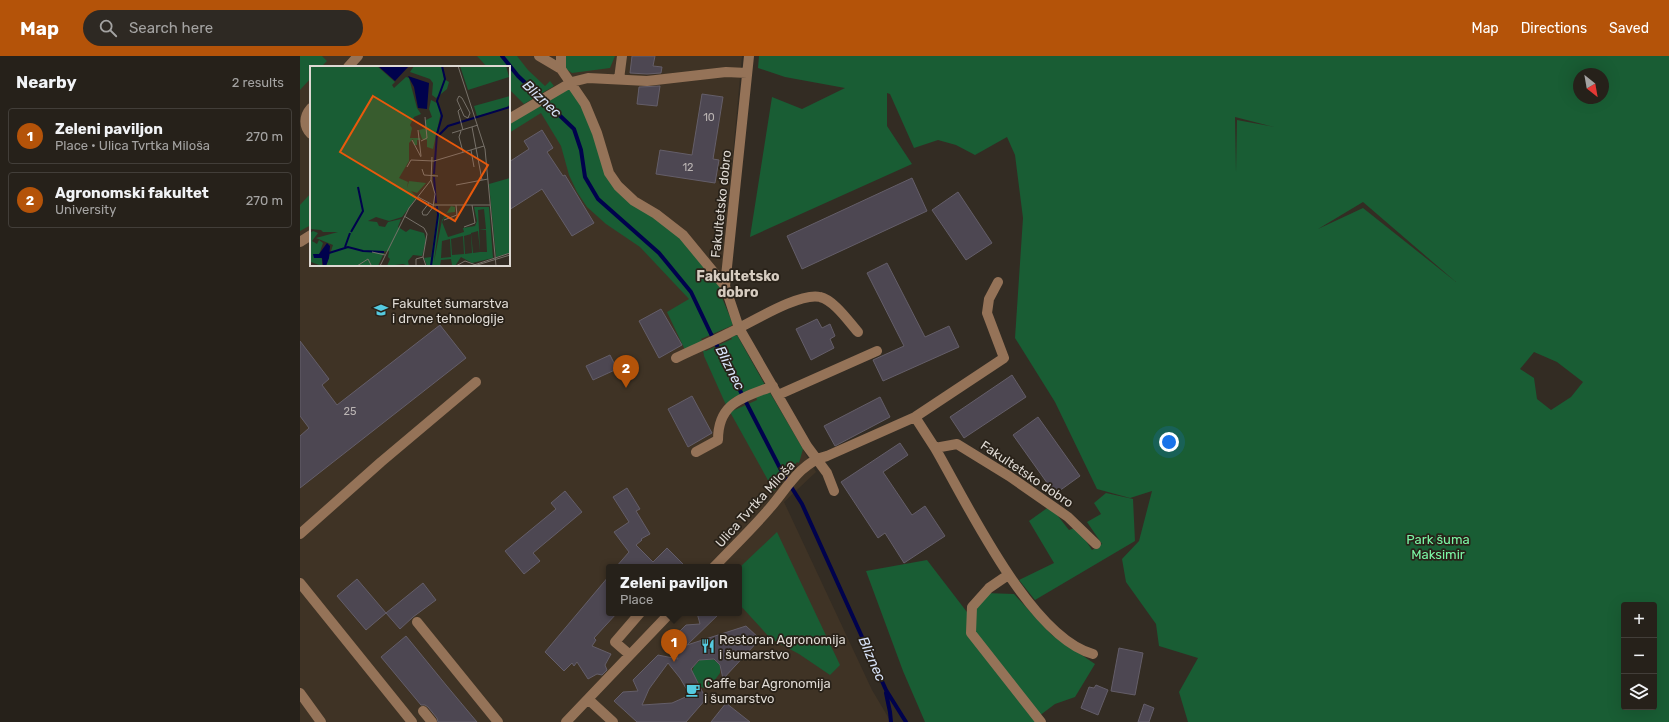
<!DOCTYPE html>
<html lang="en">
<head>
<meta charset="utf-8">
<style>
	:root { --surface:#26211a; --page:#2e2923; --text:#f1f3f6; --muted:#a4a3a2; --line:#423e39; --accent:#b45309 }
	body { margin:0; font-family:Rubik,sans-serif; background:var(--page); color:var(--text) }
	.controls { position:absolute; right:12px; bottom:12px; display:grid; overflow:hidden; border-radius:4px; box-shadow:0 4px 16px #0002 }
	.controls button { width:36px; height:36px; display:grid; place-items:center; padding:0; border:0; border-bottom:1px solid var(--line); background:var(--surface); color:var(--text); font:20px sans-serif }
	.compass { position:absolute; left:1273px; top:12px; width:36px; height:36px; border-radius:50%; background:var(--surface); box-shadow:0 4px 16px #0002; rotate:149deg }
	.you { position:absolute; left:869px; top:386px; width:14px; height:14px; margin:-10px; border:3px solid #fff; border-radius:50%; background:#1a73e8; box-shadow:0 0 0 6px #1a73e833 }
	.badge { display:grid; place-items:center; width:26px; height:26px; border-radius:50%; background:var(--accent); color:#fff; font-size:13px; font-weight:700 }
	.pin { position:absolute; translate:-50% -33px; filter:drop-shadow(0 1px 2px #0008) }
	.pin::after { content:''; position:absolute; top:21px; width:14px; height:12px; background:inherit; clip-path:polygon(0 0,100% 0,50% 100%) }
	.popup { position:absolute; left:306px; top:508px; width:136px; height:52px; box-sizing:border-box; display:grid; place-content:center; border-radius:4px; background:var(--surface); filter:drop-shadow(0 1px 3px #0005); font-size:13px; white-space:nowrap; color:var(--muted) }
	.popup b { font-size:15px; color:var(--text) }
	.popup::after { content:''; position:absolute; left:50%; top:100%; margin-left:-8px; border:8px solid transparent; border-top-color:var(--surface) }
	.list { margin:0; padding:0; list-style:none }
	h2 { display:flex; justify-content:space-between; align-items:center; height:52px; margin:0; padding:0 16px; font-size:17px }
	h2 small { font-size:13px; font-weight:400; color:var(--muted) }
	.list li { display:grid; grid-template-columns:26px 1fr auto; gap:12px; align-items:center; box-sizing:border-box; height:56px; margin:0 8px 8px; padding:0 8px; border:1px solid var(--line); border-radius:4px }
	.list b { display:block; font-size:15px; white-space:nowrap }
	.list p { margin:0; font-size:13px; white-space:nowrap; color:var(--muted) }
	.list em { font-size:13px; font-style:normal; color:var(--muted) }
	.icon { flex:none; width:22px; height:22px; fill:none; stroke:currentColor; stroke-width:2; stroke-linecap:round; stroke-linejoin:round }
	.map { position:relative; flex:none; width:1369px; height:666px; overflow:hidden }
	header { display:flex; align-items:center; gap:24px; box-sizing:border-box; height:56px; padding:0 20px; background:var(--accent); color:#fff }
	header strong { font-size:19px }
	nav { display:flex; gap:22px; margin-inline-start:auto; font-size:14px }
	.search { width:280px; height:36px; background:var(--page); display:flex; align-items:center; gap:10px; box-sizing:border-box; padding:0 14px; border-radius:22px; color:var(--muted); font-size:15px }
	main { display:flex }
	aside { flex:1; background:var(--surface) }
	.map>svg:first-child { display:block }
	.built { fill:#3f3325; fill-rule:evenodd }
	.green { fill:#195d34; fill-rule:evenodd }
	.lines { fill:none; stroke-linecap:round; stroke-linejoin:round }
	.stream { stroke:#00024d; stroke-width:4 }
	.building { fill:#4d4752; stroke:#645e69; fill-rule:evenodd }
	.minor { stroke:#957358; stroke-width:10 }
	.labels { text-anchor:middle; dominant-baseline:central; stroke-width:3.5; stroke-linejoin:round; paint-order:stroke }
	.number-label { font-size:11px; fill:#bab4b3 }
	.street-label { font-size:13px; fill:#ded9d3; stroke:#292219 }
	.poi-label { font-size:13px; fill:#ded9d3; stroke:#292219; text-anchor:start }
	.park-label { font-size:13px; fill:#7cf8a6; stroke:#292219 }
	.water-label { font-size:14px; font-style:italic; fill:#d7e2f8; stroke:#292219 }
	.neighbourhood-label { font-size:14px; font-weight:bold; fill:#d6ccc0; stroke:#292219 }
	.inset-river { fill:none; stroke:#00024d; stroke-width:2 }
	.inset-road { fill:none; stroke:#777169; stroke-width:1 }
	.view { fill:#e8590c; fill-opacity:0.15; stroke:#e8590c; stroke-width:2 }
	.inset-edge { fill:none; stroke:#ded9d3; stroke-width:2 }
</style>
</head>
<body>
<header>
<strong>Map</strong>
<div class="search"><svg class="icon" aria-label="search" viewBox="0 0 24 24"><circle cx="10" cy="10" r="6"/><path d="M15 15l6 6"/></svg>Search here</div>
<nav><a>Map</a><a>Directions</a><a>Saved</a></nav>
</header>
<main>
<aside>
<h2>Nearby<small>2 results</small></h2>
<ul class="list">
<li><span class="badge">1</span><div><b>Zeleni paviljon</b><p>Place · Ulica Tvrtka Miloša</p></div><em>270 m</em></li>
<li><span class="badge">2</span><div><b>Agronomski fakultet</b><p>University</p></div><em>270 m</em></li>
</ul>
</aside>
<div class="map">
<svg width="1369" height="666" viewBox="0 0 1369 666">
	<rect width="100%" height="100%" fill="#332c23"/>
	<path class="built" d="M0,0H442L420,237L439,284L516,416L484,446L572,634L591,666H0ZM11,11H209V209H11ZM309,511H439V557H309Z"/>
	<path class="green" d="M0,0H22L27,5L21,11H11V22L0,34Z
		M177,0H217L228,14L245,30L250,25L254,30L224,48L209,33V11H187Z
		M265,0H315L310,12L272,17L266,13Z
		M459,0H1369V666H888L879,636L898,602L859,590L856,568L826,526L822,503L839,485L852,435L830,442L797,433L755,346L715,282L723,162L715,99L707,81L675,99L656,89L638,84L614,92L590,38L587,37V70L612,108L450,181L472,41L502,53L545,32L485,21L458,12ZM1279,18H1303V42H1279ZM935,61L974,71L937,64L936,116ZM1063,146L1156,226L1063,152L1018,173ZM1234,296L1257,306L1283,326L1271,341L1251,354L1237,343L1234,322L1220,313ZM1324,549H1354V651H1324Z
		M270,32L284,53L306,118L373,173L420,231V237L433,268L431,270L401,283L403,286L385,294L367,256L389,243L340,191L306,168L287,151L277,136L269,119L261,90L241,57L209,77V68Z
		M11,137V169L0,175V149Z
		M437,279L465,329L453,336L451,333L433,342L426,349L404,300L403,294L406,295L432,283L431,281Z
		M469,335L503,393L499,407L497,406L474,435L430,356L457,344L456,341Z
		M806,437L833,443L835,485L735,544L719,524L754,507L729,465L750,450L769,474L777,471L792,494L802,488L787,466L801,458L794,447Z
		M477,476L540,609L530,619L499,598L471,583L439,548V512Z
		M627,504L670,560L685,537L714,538L752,579L795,608L775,641L755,648L739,660L741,666H625L603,615L566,515Z
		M413,603L420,609V617L411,629L404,632L401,631L392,616L394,610L400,604Z"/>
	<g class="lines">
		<path class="stream" d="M202,0L218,20L274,73L281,94L285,121L298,143L359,197L391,236L411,278L483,418L502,448L586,634L606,666
			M586,637L590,656L591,666"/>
	</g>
	<path class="building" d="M332,0H355L353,10L362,11L361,17L347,18L330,17Z
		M360,30L357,50L337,48L339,31Z
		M402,38L423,41L413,103L419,104L415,127L356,118L360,94L392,99Z
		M242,74L253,92L247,96L263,120L265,119L294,167L272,180L242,133L209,154V106L229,93L224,85Z
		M612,122L627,155L502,213L487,180Z
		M658,136L692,187L666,204L632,154Z
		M587,207L625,281L649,270L659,291L583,325L573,304L604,290L567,217Z
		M361,253L382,289L359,302L339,265Z
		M517,263L522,272L530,268L535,280L530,283L534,292L511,304L496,273Z
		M140,269L166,302L0,432V380L9,372L0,360V285L29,323L22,329L37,349Z
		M310,299L317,313L293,324L286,310Z
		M712,319L726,341L664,382L650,361Z
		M392,340L412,377L388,391L368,353Z
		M580,341L590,361L535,390L524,370Z
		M738,361L780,420L755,438L713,379Z
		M600,387L608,399L583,416L612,459L625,450L645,480L604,507L585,477L578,482L541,426Z
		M327,432L340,453L336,455L350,478L341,483L342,484L336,489L353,506L367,492L386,511H316L329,496L314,476L329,466L313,441Z
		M265,435L282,456L233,497L240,505L224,518L205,495L256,453L251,447Z
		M309,520V557H317L294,582L296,584L292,590L311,598L305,609L307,614L302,619L297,618L288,623L277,606L274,610L272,607L264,615L245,596Z
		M57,523L86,557L66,574L37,540Z
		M123,527L136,544L113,561L100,573L86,557Z
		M397,557H420L387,589L446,570L460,583L423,623L420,609L414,603L399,604L391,613L406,643L386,666H337L314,645L323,636L338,635L333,624L358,599L378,603L369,586L386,569L400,568ZM368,607L380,622L390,639L372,647L342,649L349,633Z
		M106,580L146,629L177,666H138L137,662L128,651L125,649H121L81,601Z
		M819,592L843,597L835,639L811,635Z
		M796,629L808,634L798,659L781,652L789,631L794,632Z
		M426,647L450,666H411Z
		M844,648L854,652L849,666H838Z"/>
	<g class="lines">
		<path class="minor" d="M239,0L261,13
			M261,0V13L285,48L297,77L309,117L318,130L334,145L356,158L383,179L425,230
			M449,0L425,230L439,272L507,390L527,417L534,435
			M48,11L58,0
			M319,23L322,0
			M11,52C4,60 3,70 11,78
			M209,63L272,26L288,22L347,25L426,16L447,17
			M0,186L11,179
			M376,302C394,293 412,286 429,277C449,268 499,236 520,241C534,244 549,266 558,276
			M478,339L577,295
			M615,361L635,392L657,388L709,420L768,461L796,488
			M635,392C667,447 730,581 793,598
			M396,396L418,384C418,346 443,342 473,330
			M0,478L81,406L176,326
			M414,511C432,492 452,473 469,453C486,434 500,406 527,400L615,361L704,302L687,257L689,243L698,226
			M708,519L689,532L672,551L671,577L741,666
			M0,527L112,666
			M117,566L198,666
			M330,599L315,586L340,557
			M0,637L21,666
			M288,643L313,666
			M123,655L132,666
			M266,666L370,557"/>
	</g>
	<defs>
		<symbol id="university-bare" viewBox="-9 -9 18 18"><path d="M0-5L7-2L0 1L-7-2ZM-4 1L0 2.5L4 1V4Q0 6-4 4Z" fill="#55cae0" stroke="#292219" stroke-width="2.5" paint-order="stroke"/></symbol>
		<symbol id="restaurant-bare" viewBox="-9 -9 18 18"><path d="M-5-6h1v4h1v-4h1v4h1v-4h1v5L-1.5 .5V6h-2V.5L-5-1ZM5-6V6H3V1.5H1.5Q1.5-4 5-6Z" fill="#55cae0" stroke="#292219" stroke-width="2.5" paint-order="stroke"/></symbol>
		<symbol id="cafe-bare" viewBox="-9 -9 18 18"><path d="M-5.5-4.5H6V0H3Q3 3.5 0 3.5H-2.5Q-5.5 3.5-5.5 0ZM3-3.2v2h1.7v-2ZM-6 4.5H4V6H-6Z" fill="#55cae0" stroke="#292219" stroke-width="2.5" paint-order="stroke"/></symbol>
	</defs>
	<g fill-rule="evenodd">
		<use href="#university-bare" x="71" y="244" width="20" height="20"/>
		<use href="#restaurant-bare" x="398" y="580" width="20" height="20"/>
		<use href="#cafe-bare" x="383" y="624" width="20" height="20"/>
	</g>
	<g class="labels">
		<g class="number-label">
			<text x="409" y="61">10</text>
			<text x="388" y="111">12</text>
			<text x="50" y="355">25</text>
		</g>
		<g class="street-label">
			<text transform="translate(421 148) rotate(-84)">Fakultetsko dobro</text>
			<text transform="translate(727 418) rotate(34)">Fakultetsko dobro</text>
			<text transform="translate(455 448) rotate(-48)">Ulica Tvrtka Miloša</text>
		</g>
		<g class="poi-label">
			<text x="92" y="247">Fakultet šumarstva<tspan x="92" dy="15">i drvne tehnologije</tspan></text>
			<text x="419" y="583">Restoran Agronomija<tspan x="419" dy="15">i šumarstvo</tspan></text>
			<text x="404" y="627">Caffe bar Agronomija<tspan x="404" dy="15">i šumarstvo</tspan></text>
		</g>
		<g class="park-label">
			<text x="1138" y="483">Park šuma<tspan x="1138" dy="15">Maksimir</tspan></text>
		</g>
		<g class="water-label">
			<text transform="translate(242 43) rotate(43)">Bliznec</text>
			<text transform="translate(430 312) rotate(63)">Bliznec</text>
			<text transform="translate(572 603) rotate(66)">Bliznec</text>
		</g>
		<g class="neighbourhood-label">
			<text x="438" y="220">Fakultetsko<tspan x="438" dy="16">dobro</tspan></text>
		</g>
	</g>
	<g transform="translate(10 10)">
		<rect width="200" height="200" fill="#332c23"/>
		<path d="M0,0H67L85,16L82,19L84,22L96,11L99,12L107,42L111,48L104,51L100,59L102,62L100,72H110L111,74H107V79H104L103,73L99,77V95L89,112L98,116L97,122L99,115L116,117L107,127L101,125L107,131L92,151L79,155L66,151L58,155L67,156L69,160L75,161L78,156L91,153L88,161L96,166L100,163L114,167L116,174L112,190L103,189L98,195L99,200L93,198L77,200L80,193L78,191L79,185L69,186L74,187L68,200H16L23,179L6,172L28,166H13L11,164L0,163ZM104,0H132L134,13L139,16L137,23L126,32L122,29L123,17L120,13L100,6ZM150,0H196L199,11L158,24ZM200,30V38L195,43L167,50L164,40ZM121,34L127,37L131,46L123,83L117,81V74L112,73L109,64L116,62V54L122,51L119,43ZM200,112V187L186,191L179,118ZM128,139L130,149L124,196L132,154L136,148L141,140L145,141V146L136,147V151L146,148L134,152L132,156L138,171L154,166L153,162L165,160L167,155L164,141H179L183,192L162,197L151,191L145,200H138L142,199L141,193L131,194L130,200H117L114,192L121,191L127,150L126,140ZM174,143L176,163L169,164L168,144ZM169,164H176L177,186H170ZM168,165L170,186L163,187L161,167ZM161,168L162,187L155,188L154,170ZM153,170L154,188L142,189L141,173ZM140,173L141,191L131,192L132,175ZM3,165L8,167L2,175L7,178L9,174L13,177L9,189L12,193V200L1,196L0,200V167Z" fill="#195d34" fill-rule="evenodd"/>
		<path d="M68,0H99L85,15ZM98,10L119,17L117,43L108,42L104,21ZM17,177L20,180L19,192L16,200H13L12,192H4L3,188H9Z" fill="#00024d"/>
		<path class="inset-river" d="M128,70L138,60L200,41M124,108L127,68L132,50L127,35L135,13L132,0M124,111L126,137M41,166L53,145L48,121M35,181L40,167M19,187L38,181L53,185L74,186M121,200L128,149L127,140"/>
		<path class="inset-road" d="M148,0L175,83L186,200M149,30L152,32L160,47L158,52L154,50L147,34ZM151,42L148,45L153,64M162,61L172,114M108,64L111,90M151,65L149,71L153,86M142,67L168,59M102,74L111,91M111,75L117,72L115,51M161,84L164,101M97,101L101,94L124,95L174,80M112,103L114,109L128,110M146,119L178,113M108,131L123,139H180M119,137L112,146L113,149H117L123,141L125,128L121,114M94,150L114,162L117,168L113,191M134,154L147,149L146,139M154,161L165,157L162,139M62,186L75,189M47,200L58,193L61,199M70,200L99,142L121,114L122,91M106,200V193L113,191L116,200M146,200L155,195L166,199M161,200L200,187M164,200L200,189"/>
		<path class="view" d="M63,30L178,99L145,155L30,86Z"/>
		<rect width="200" height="200" class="inset-edge"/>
	</g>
</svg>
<div class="controls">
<button>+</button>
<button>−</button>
<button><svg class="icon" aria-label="layers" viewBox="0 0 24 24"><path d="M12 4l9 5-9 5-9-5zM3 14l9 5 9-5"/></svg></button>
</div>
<svg class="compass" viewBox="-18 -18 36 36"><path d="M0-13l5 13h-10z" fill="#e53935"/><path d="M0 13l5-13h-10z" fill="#a4a3a2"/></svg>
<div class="you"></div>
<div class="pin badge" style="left:374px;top:606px">1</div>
<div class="popup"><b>Zeleni paviljon</b>Place</div>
<div class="pin badge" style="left:326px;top:332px">2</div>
</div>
</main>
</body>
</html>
